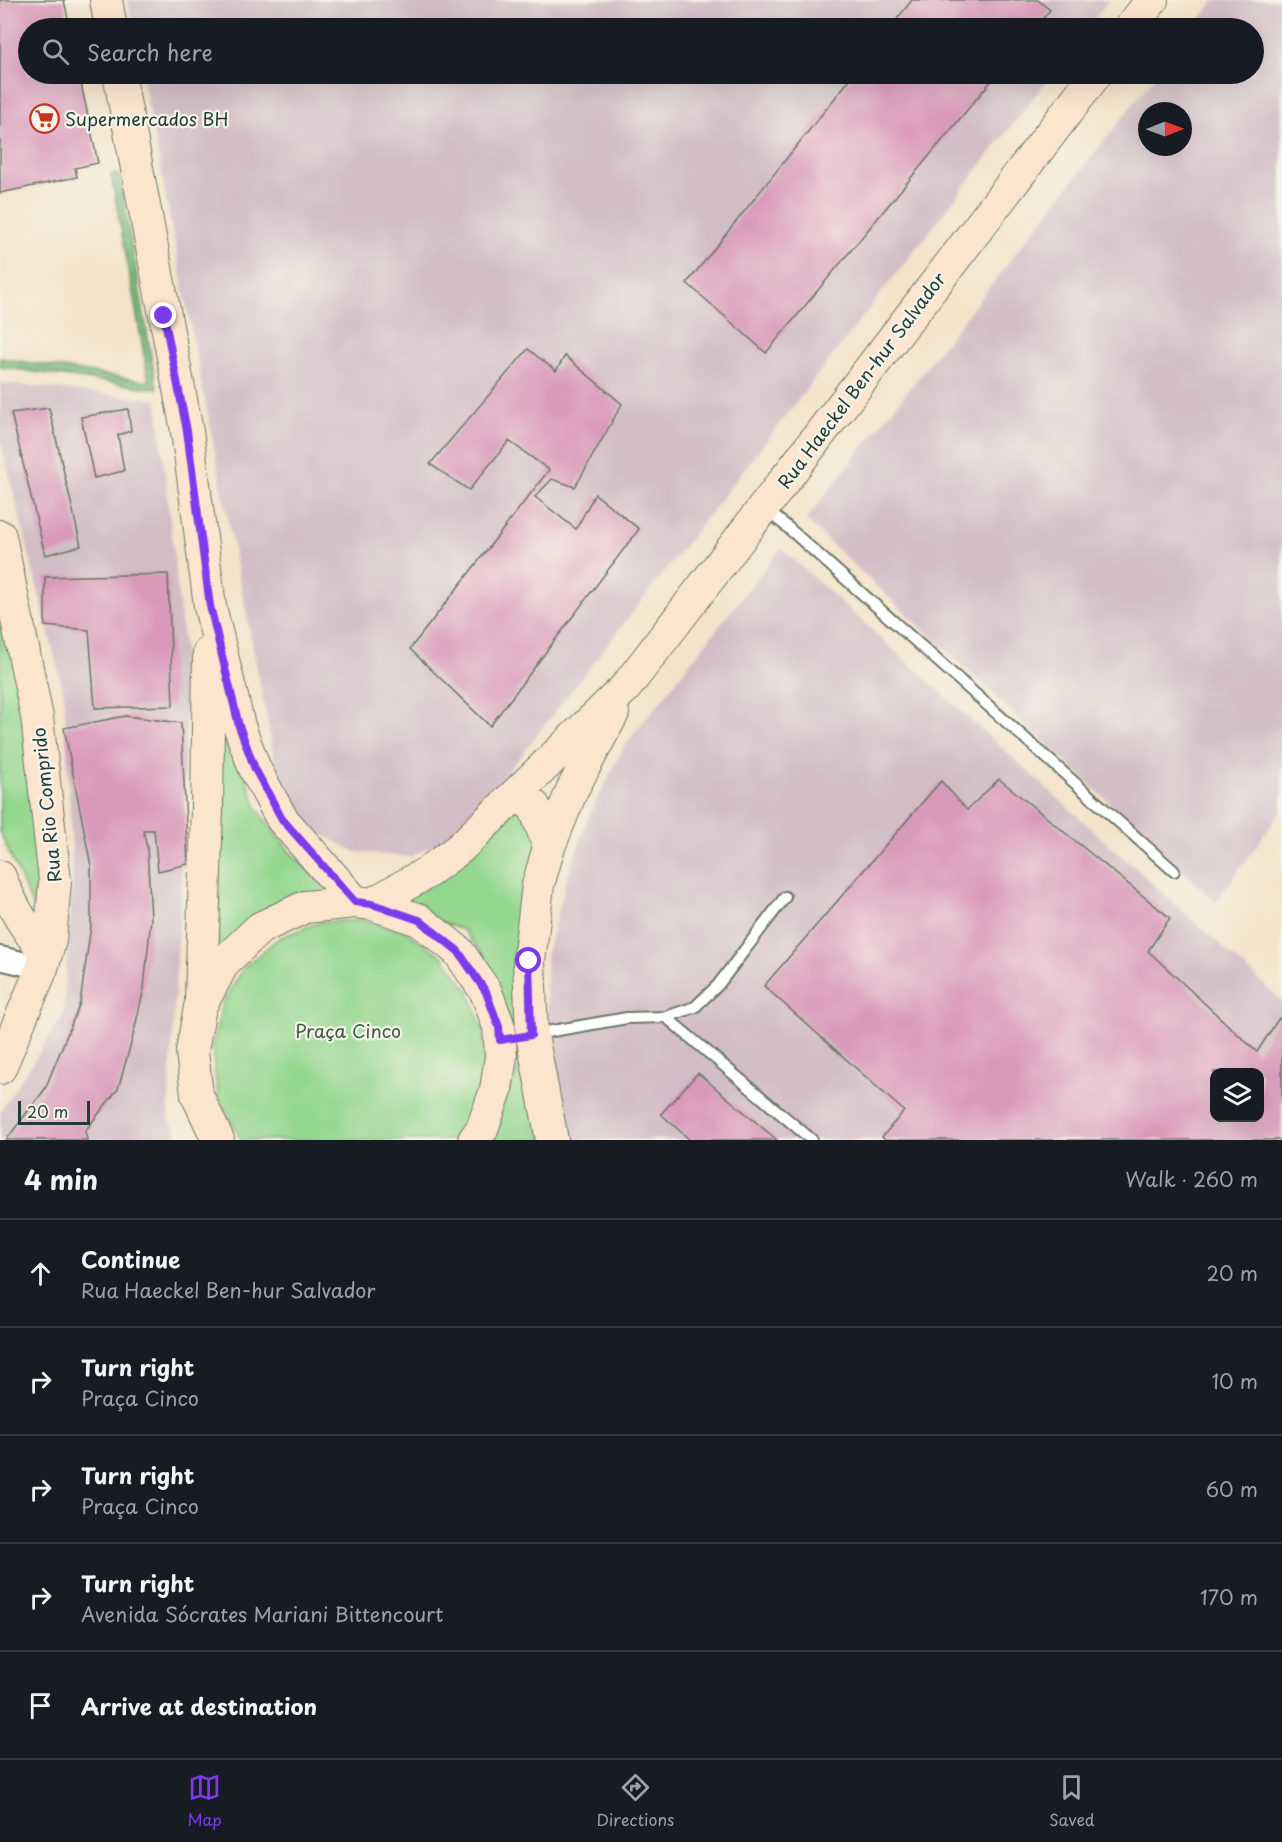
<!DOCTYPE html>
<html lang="en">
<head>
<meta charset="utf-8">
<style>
	:root { --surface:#171b24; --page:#20242c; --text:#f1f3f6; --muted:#9ea1a6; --line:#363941; --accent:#7c3aed }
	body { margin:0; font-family:"Playpen Sans",sans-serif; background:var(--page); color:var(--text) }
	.controls { position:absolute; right:18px; bottom:18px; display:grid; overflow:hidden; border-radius:12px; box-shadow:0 6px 24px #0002 }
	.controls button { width:54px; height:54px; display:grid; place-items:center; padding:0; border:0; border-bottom:2px solid var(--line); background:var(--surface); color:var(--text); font:30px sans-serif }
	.compass { position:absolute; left:1138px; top:102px; width:54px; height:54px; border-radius:50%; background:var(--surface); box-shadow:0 6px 24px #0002; rotate:89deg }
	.scale { position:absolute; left:18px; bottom:15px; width:72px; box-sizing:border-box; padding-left:6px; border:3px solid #1f3d34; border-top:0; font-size:16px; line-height:21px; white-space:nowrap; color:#1f3d34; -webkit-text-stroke:4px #f7f3e8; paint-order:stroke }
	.stop { position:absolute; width:18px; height:18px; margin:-14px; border:4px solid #7c3aed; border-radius:50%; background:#fff }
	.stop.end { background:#7c3aed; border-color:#fff; box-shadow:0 2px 6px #0008 }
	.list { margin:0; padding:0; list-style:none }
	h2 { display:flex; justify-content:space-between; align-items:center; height:78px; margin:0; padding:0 24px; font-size:26px }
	h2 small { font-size:20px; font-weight:400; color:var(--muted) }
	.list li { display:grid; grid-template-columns:39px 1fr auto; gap:18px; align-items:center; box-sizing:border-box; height:108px; padding:0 24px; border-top:2px solid var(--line) }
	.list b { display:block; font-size:22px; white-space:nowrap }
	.list p { margin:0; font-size:20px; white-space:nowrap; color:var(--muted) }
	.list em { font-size:20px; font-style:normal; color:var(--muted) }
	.icon { flex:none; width:33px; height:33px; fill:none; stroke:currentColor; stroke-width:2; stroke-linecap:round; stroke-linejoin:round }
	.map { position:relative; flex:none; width:1282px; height:1140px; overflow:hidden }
	.search { position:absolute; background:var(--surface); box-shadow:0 6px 24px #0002; left:18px; right:18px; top:18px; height:66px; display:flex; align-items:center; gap:15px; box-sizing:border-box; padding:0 21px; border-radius:33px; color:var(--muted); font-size:22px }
	.sheet { height:618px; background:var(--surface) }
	nav { display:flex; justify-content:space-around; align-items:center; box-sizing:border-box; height:84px; border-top:2px solid var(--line); background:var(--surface); font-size:16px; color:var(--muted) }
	nav a { display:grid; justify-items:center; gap:3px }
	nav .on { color:var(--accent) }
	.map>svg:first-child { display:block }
	.industrial { fill:#d2bdc6; fill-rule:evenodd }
	.green { fill:#94d78f; stroke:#5a8a62; stroke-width:1.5 }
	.forest { fill:#77b87a; stroke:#4b7a57; stroke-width:1.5 }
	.building { fill:#d99aba; fill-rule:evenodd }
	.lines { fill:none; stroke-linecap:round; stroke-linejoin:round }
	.lane-casing { stroke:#6a7768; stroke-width:14 }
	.street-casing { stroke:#6a7768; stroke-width:26 }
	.secondary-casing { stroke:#6a7768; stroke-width:34 }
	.lane { stroke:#fff; stroke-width:10 }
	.street { stroke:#fff; stroke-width:22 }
	.secondary { stroke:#fbe5cf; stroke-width:32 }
	.route { stroke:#7c3aed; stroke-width:8 }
	.labels { text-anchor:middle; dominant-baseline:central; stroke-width:4.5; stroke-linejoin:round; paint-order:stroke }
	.poi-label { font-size:18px; fill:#1f3d34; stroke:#f7f3e8; text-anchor:start }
	.street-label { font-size:18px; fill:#1f3d34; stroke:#f7f3e8 }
	.park-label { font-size:18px; fill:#365c46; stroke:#f7f3e8 }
</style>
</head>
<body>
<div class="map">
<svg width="1282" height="1140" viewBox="0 0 1282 1140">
	<rect width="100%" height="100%" fill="#f7f3e8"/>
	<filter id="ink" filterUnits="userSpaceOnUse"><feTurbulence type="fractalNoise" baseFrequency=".0167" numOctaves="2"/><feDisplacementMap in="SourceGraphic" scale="12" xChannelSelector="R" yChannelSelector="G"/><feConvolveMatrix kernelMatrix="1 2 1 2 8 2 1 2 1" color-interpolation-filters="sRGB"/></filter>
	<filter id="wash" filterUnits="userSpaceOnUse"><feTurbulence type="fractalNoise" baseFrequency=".008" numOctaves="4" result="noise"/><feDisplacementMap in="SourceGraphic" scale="24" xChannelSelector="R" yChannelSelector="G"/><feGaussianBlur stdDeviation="1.35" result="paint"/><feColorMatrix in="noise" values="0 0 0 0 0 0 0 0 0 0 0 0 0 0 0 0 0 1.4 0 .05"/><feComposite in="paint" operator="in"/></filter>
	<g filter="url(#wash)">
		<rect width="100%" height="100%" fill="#f4e3ca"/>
		<path class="industrial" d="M128,0H1109L1087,28H133Z
			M1215,0H1282V810L1216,902L806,520L1157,74H1254V28H1193ZM1147,111H1183V147H1147Z
			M142,74H1052L512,767L450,836L410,857L355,852L306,826L278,778Z
			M0,383L157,400L187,676L180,903L168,1117L180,1140H0V1112L63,1016L73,874L64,694L0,438Z
			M781,548L1282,1001V1140H569L548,1061L546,957L565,885L588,817L625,745ZM1214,1072H1260V1118H1214Z"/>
		<path class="green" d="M0,558L47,873L39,920L0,832Z
			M223,710L257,809L289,851L333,894L214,962Z
			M521,804L538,827L524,924L514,1034L485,957L463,930L385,903Z
			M363,920L405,931L442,956L469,991L483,1032L484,1076L469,1120L455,1140H241L218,1095L212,1049L222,1004L245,966L279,938L320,922Z
			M521,1062L543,1140H486Z"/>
		<path class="forest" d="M111,174H119L157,389L0,367V358L149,382Z"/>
		<g id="blocks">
			<path class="building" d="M0,0H64L70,28H28V74H79L98,163L75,168L77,177L0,193Z
				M912,0H1038L1050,10L1035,28H890Z
				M854,74H997L766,353L687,283Z
				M528,349L556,371L565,356L622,404L575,487L552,479L535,497L576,529L595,494L639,529L490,726L410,649L549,470L509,441L469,490L430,464Z
				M49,408L81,546L45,555L11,413Z
				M128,409L131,431L118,435L124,471L94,478L81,417Z
				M168,574L173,706L95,708L89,630L45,626V577Z
				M125,716L181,723L188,864L158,871L154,830H143L147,847L151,918L144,988L132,1040L118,1089L85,1131L87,1140H6L45,1089L80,1003L91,926V866L64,728Z
				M999,779L1170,918L1148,951L1257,1052L1279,1018L1282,1021V1140H885L882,1137L904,1111L764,986L941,781L967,810ZM1214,1072H1260V1118H1214Z
				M698,1073L777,1140H690L661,1114Z"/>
		</g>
	</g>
	<g filter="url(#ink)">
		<use href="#blocks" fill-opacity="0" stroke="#6a7768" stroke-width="1.5"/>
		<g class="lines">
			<defs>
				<path id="lane" d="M766,510L785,525L1174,871
					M666,1017L812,1140
					M535,1034L627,1018L666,1017L695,1007L718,985L785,897"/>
				<path id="street" d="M0,958L42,968"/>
				<path id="secondary" d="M106,0L111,28
					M1130,28L1152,0
					M119,74L187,431L210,606L239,726L255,769L282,819L355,902
					M0,536L37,717L55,881L50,941L42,968L0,1068
					M515,795L534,806L549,847
					M0,877C13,909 25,927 46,954
					M372,904L428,872L460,848L626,687L1096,74
					M201,998L207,808L209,652
					M218,1140L197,1095L192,1051L200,1007L224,962L260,928L305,907L355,902L372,904L419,920L458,951L486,992L499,1027L501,1056L496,1090L482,1129L474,1140
					M552,1140L532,1035L529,961L538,885L549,847L572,790L613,713"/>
			</defs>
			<use href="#lane" class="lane-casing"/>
			<use href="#street" class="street-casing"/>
			<use href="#secondary" class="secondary-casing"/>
			<use href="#lane" class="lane"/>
			<use href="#street" class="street"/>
			<use href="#secondary" class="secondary"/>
		</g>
	</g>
	<g class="lines" filter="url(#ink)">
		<path class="route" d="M164,316L187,431L210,606L239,726L255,769L282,819L355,902L372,904L419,920L458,951L486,992L499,1027L500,1040L531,1035L529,961"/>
	</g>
	<defs>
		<symbol id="supermarket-ring" viewBox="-11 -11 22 22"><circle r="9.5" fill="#f7f3e8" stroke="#c8321e" stroke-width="1.5"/><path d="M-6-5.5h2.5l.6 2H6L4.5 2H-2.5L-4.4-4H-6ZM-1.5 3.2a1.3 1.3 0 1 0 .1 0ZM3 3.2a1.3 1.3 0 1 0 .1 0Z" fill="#c8321e"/></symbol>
	</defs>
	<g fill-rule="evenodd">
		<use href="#supermarket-ring" x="28" y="102" width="33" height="33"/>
	</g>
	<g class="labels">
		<g class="poi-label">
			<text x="65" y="118">Supermercados BH</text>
		</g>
		<g class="street-label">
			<text transform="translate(861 380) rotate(-53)">Rua Haeckel Ben-hur Salvador</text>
			<text transform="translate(46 805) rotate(-96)">Rua Rio Comprido</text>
		</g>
		<g class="park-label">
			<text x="348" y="1030">Praça Cinco</text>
		</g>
	</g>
</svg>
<div class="controls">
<button><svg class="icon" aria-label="layers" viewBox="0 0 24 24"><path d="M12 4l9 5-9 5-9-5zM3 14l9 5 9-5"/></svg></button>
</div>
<svg class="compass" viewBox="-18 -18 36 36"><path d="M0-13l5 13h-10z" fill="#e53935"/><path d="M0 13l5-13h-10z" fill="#9ea1a6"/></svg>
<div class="scale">20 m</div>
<div class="stop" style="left:529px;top:961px"></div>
<div class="stop end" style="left:164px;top:316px"></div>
<div class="search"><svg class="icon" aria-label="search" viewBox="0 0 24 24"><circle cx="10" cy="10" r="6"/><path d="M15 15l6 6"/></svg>Search here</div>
</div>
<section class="sheet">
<h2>4 min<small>Walk · 260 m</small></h2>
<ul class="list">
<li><svg class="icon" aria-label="ahead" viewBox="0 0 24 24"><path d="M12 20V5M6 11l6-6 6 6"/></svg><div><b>Continue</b><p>Rua Haeckel Ben-hur Salvador</p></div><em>20 m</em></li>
<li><svg class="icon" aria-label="right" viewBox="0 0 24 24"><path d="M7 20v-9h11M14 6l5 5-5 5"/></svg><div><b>Turn right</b><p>Praça Cinco</p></div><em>10 m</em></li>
<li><svg class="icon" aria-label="right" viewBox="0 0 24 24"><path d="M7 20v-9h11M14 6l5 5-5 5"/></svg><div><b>Turn right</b><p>Praça Cinco</p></div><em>60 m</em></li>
<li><svg class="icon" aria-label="right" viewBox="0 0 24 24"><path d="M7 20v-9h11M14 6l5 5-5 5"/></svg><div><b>Turn right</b><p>Avenida Sócrates Mariani Bittencourt</p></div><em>170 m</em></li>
<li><svg class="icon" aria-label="arrive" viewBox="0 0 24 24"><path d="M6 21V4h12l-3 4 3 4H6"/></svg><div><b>Arrive at destination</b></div></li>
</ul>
</section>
<nav>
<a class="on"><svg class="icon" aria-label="map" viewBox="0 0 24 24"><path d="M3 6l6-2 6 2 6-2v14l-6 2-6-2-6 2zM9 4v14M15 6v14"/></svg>Map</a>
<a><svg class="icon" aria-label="directions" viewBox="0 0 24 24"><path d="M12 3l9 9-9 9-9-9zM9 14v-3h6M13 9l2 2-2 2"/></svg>Directions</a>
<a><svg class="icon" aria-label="saved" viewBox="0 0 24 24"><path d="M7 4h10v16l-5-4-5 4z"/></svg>Saved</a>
</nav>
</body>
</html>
